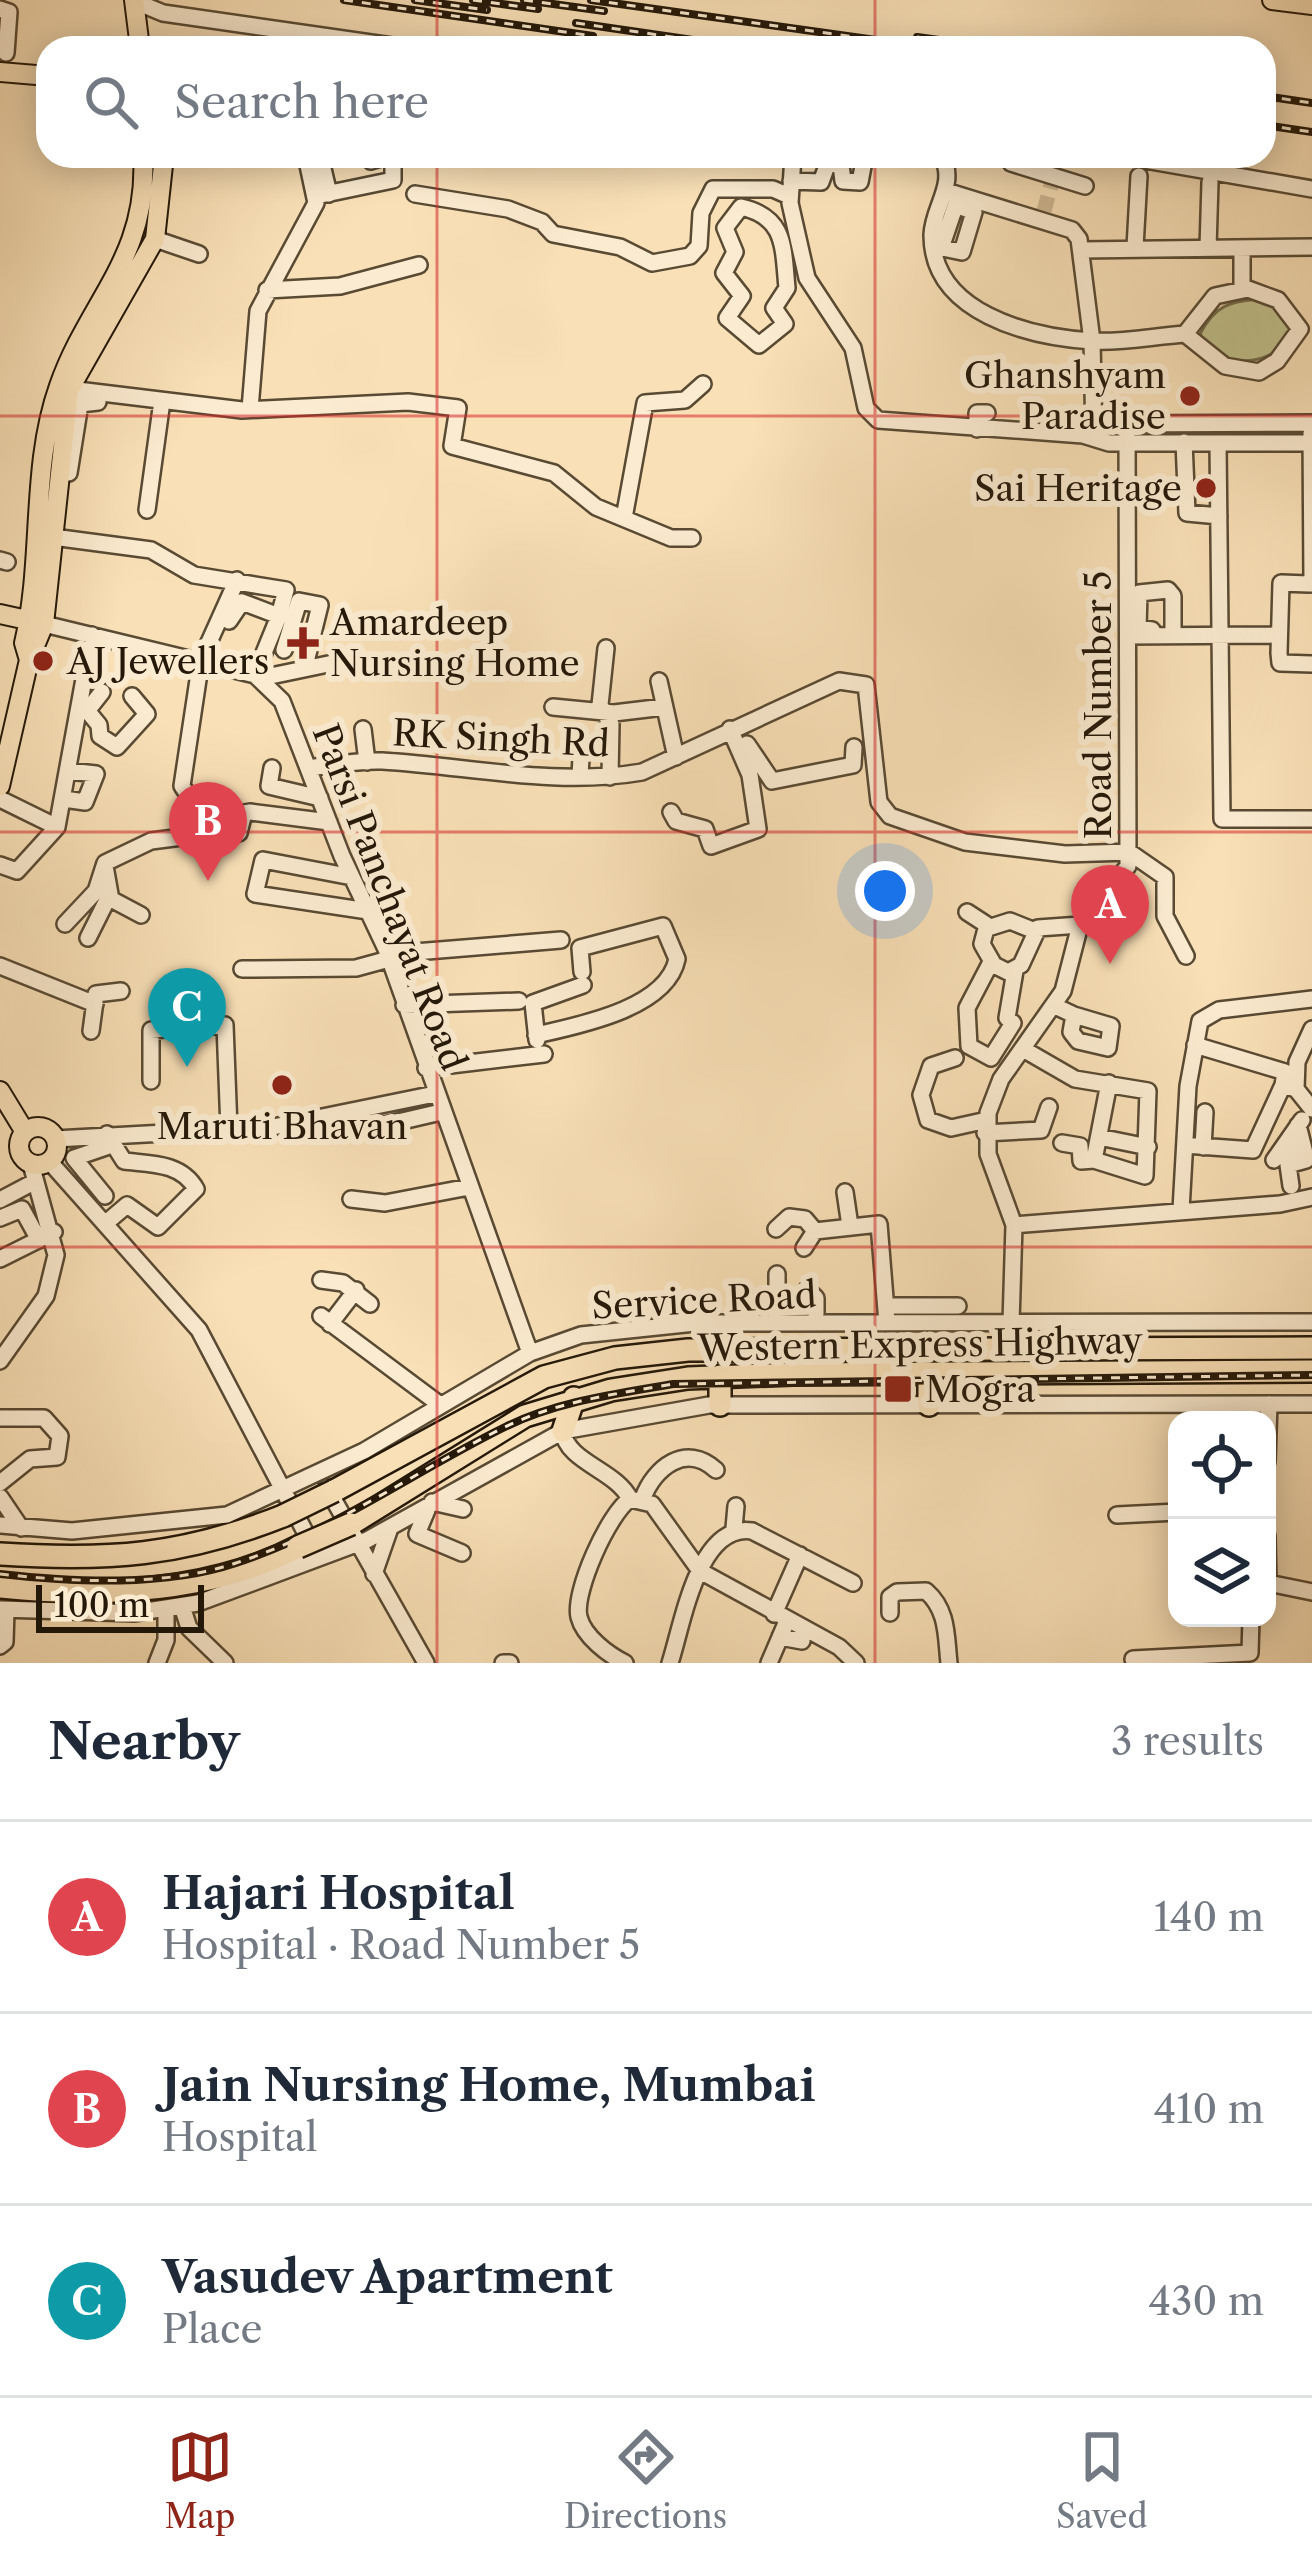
<!DOCTYPE html>
<html lang="en">
<head>
<meta charset="utf-8">
<style>
	:root { --surface:#fff; --page:#f2f2f3; --text:#1f2937; --muted:#747a83; --line:#e0e1e3; --accent:#8f2418 }
	body { margin:0; font-family:"Libre Caslon Text",serif; background:var(--page); color:var(--text) }
	.controls { position:absolute; right:36px; bottom:36px; display:grid; overflow:hidden; border-radius:24px; box-shadow:0 6px 30px #0003 }
	.controls button { width:108px; height:108px; display:grid; place-items:center; padding:0; border:0; border-bottom:3px solid var(--line); background:var(--surface); color:var(--text); font:60px sans-serif }
	.scale { position:absolute; left:36px; bottom:30px; width:168px; box-sizing:border-box; padding-left:12px; border:6px solid #241809; border-top:0; font-size:33px; line-height:42px; white-space:nowrap; color:#241809; -webkit-text-stroke:9px #fbebd0; paint-order:stroke }
	.you { position:absolute; left:885px; top:891px; width:42px; height:42px; margin:-30px; border:9px solid #fff; border-radius:50%; background:#1a73e8; box-shadow:0 0 0 18px #1a73e833 }
	.badge { display:grid; place-items:center; width:78px; height:78px; border-radius:50%; background:var(--accent); color:#fff; font-size:39px; font-weight:700 }
	.pin { position:absolute; translate:-50% -99px; filter:drop-shadow(0 3px 6px #0008) }
	.pin::after { content:''; position:absolute; top:63px; width:42px; height:36px; background:inherit; clip-path:polygon(0 0,100% 0,50% 100%) }
	.list { margin:0; padding:0; list-style:none }
	h2 { display:flex; justify-content:space-between; align-items:center; height:156px; margin:0; padding:0 48px; font-size:51px }
	h2 small { font-size:39px; font-weight:400; color:var(--muted) }
	.list li { display:grid; grid-template-columns:78px 1fr auto; gap:36px; align-items:center; box-sizing:border-box; height:192px; padding:0 48px; border-top:3px solid var(--line) }
	.list b { display:block; font-size:45px; white-space:nowrap }
	.list p { margin:0; font-size:39px; white-space:nowrap; color:var(--muted) }
	.list em { font-size:39px; font-style:normal; color:var(--muted) }
	.icon { flex:none; width:66px; height:66px; fill:none; stroke:currentColor; stroke-width:2; stroke-linecap:round; stroke-linejoin:round }
	.map { position:relative; flex:none; width:1312px; height:1663px; overflow:hidden }
	.search { position:absolute; background:var(--surface); box-shadow:0 6px 30px #0003; left:36px; right:36px; top:36px; height:132px; display:flex; align-items:center; gap:30px; box-sizing:border-box; padding:0 42px; border-radius:36px; color:var(--muted); font-size:45px }
	.sheet { height:732px; background:var(--surface) }
	nav { display:flex; justify-content:space-around; align-items:center; box-sizing:border-box; height:168px; border-top:3px solid var(--line); background:var(--surface); font-size:33px; color:var(--muted) }
	nav a { display:grid; justify-items:center; gap:6px }
	nav .on { color:var(--accent) }
	.map>svg:first-child { display:block }
	.green { fill:#c1c18c; stroke:#726c4a; stroke-width:3 }
	.lines { fill:none; stroke-linecap:round; stroke-linejoin:round }
	.minor-tunnel { stroke:#ceb894; stroke-width:15; stroke-dasharray:15 8; stroke-linecap:butt }
	.minor-casing { stroke:#594a34; stroke-width:20 }
	.major-casing { stroke:#241809; stroke-width:22 }
	.highway-casing { stroke:#241809; stroke-width:26 }
	.minor { stroke:#fbebd0; stroke-width:15 }
	.major { stroke:#f9e0b7; stroke-width:18 }
	.highway { stroke:#f9e0b7; stroke-width:21 }
	.rail-casing { stroke:#241809; stroke-width:8 }
	.rail { stroke:#fbebd0; stroke-width:3; stroke-dasharray:9; stroke-linecap:butt }
	.highway-bridge-casing { stroke:#241809; stroke-width:26; stroke-linecap:butt }
	.highway-bridge { stroke:#f9e0b7; stroke-width:21 }
	.grid { fill:none; stroke:#d62828; stroke-width:3; stroke-opacity:0.55 }
	.poi-dot { fill:#8f2418; stroke:#fbebd0; stroke-width:4.5 }
	.labels { text-anchor:middle; dominant-baseline:central; stroke-width:12; stroke-linejoin:round; paint-order:stroke }
	.poi-label { font-size:36px; fill:#241809; stroke:#fbebd0; text-anchor:start }
	.street-label { font-size:36px; fill:#241809; stroke:#fbebd0 }
</style>
</head>
<body>
<div class="map">
<svg width="1312" height="1663" viewBox="0 0 1312 1663">
	<rect width="100%" height="100%" fill="#f9e0b7"/>
	<filter id="stains"><feTurbulence type="fractalNoise" baseFrequency=".00167" numOctaves="4"/><feColorMatrix values="0 0 0 0 .2 0 0 0 0 .09 0 0 0 0 .02 0 0 0 .5 -.17"/></filter>
	<radialGradient id="worn" r=".72"><stop offset=".6" stop-color="#630" stop-opacity="0"/><stop offset="1" stop-color="#630" stop-opacity=".3"/></radialGradient>
	<path class="green" d="M1262,299L1285,313L1293,332C1274,362 1246,367 1214,354L1200,334C1215,305 1230,301 1262,299Z"/>
	<g class="lines">
		<path class="minor-tunnel" d="M1044,211L1053,178"/>
		<defs>
			<path id="minor" d="M134,1L163,13L406,48
				M0,9L9,12L6,53
				M320,156L329,194
				M367,156L371,161L388,156
				M793,156L790,203L807,278L853,348L866,408L878,420L1083,435L1109,443H1312
				M942,156C957,185 933,206 932,235C932,313 1029,337 1092,341C1122,343 1155,336 1185,334
				M1122,156L1312,189
				M1011,163L1085,186
				M791,181L821,182L828,163L841,165L843,181L860,182L865,156
				M946,191L1072,230L1079,239L1092,341L1094,438
				M415,194L508,209L542,222L553,234L620,247L652,263L690,256L699,246L701,213L713,189H773L789,196
				M316,196L393,180V156
				M741,207C786,217 783,247 787,288L774,308L785,324L759,345L727,318L742,296L724,273L735,252L725,228Z
				M155,239L199,254
				M933,246L962,252L974,212L956,205
				M1135,247L1139,176
				M941,248L958,198
				M1208,248L1210,182
				M1242,249V289
				M1082,250L1312,247
				M1248,289L1278,300L1300,329L1277,361L1259,372L1225,366L1185,334L1215,296Z
				M267,290L340,286L419,265
				M61,388L242,410L408,402L458,408L452,446L554,473L596,507L671,538H692
				M250,409L258,311L316,203L306,156
				M977,429V413H987
				M1311,433L1312,584
				M1086,434L1110,424L1312,423
				M1184,442L1187,513L1219,516
				M1218,443L1222,819H1312
				M69,473L80,404L98,402
				M147,510L162,401
				M624,518L645,403L685,400L703,384
				M53,537L151,550L194,575L286,590L279,616
				M0,560L7,562
				M1309,584L1281,583L1279,653L1280,663L1312,664
				M229,621L242,602L279,616L255,675
				M44,624L255,675L282,701L342,856L386,949L530,1353
				M1152,630L1138,628L1139,593L1168,590L1173,596V636
				M1128,636L1279,635
				M606,648L600,705L611,724L610,777
				M284,650L299,601L320,605L305,666
				M261,678L357,658
				M659,681L676,757
				M81,703L99,725L100,736L117,747L147,714L132,696
				M553,707L614,713L664,707
				M87,711L102,692
				M363,729L367,762
				M747,744L772,781L853,765L854,747
				M272,768L269,786L320,798
				M308,768C332,765 358,760 382,761C469,766 555,787 642,772L839,681L866,685L879,802L890,816L965,842L1065,854L1129,852L1165,877V916L1186,956
				M580,776L582,739
				M0,799L57,827L92,635
				M64,799L85,802L96,774L69,771
				M671,812L676,821L705,829L711,846L758,829L750,775L730,729
				M239,833L244,813L250,812L329,822
				M0,865L17,871L57,827
				M352,877L263,860L255,894L368,911
				M109,898L141,915
				M967,912L987,925L982,944L994,965L1008,972L1021,965L1038,928L1080,925
				M65,924L96,891L105,863L151,841L182,837C194,818 196,804 182,786L201,660L237,580
				M988,928L1010,921L1035,931
				M88,938L110,894L105,866
				M386,949L415,952L561,940
				M991,962L967,1008L969,1046L991,1058L1013,1023L1007,1018L1015,971
				M0,966L95,1004
				M242,969L356,968L389,959
				M404,1005L519,1001
				M1055,1006L1074,1015L1071,1032L1078,1041L1108,1048L1111,1026L1074,1015
				M1312,1029L1297,1062L1296,1089L1312,1109
				M91,1031L96,994L121,991
				M536,1035C581,1025 667,1008 677,959L663,926L580,948L582,972
				M537,1040L533,1003L583,985
				M1195,1045L1285,1072L1283,1085
				M1023,1049L1075,1079L1148,1091L1145,1176L1094,1160
				M955,1058L931,1066L921,1095L928,1120L951,1128L987,1120
				M426,1068L544,1054
				M151,1081V1030L225,1025L229,1129
				M1298,1125L1306,1157V1160L1288,1165L1302,1142
				M355,1132L441,1112
				M985,1133L1041,1130L1049,1107
				M1099,1137L1148,1147
				M55,1139L273,1127L435,1094
				M1062,1143L1080,1146L1081,1161L1094,1160L1109,1083
				M1185,1145L1253,1150L1283,1085L1296,1089
				M1203,1147L1205,1112
				M1274,1160L1302,1120
				M49,1161L199,1330L313,1547
				M1288,1165L1291,1186
				M845,1192L850,1226
				M105,1196L74,1158L112,1145
				M351,1199L385,1203L469,1187
				M0,1200L32,1183
				M1181,1210L1188,1086L1200,1021L1219,1010L1312,999
				M0,1218L22,1209L39,1240
				M107,1222L127,1205L158,1227L196,1189C181,1162 149,1164 124,1161L107,1134
				M1014,1225L1280,1204L1312,1197
				M776,1229L789,1217L805,1219L815,1231L879,1224L887,1323
				M804,1248L815,1231
				M0,1259L54,1232
				M321,1280L343,1283L370,1304
				M807,1289L816,1298V1314
				M887,1306H958
				M777,1308L816,1307
				M321,1316L439,1404
				M777,1323V1274
				M1011,1323L1014,1225L988,1154V1113L1001,1079L1063,991L1080,925L1128,866L1127,425
				M330,1324L356,1290
				M0,1361L46,1296L56,1255L31,1164
				M0,1418H44L60,1436L57,1457L30,1459L0,1483
				M563,1431C566,1462 616,1470 630,1499
				M1267,1462L1269,1404
				M327,1488L426,1663
				M0,1497L21,1528
				M643,1498C654,1468 686,1442 716,1470
				M630,1499L652,1504L700,1571L839,1647L856,1663
				M432,1502L463,1509
				M427,1510L417,1534L462,1553
				M1117,1515L1177,1512
				M0,1525L72,1531L227,1515L364,1451L530,1353L581,1335L695,1323L1312,1322
				M734,1528L736,1506
				M1267,1536L1268,1583L1312,1592
				M374,1574L390,1528
				M182,1606L189,1628L225,1663
				M0,1609L134,1613L198,1603L367,1540L563,1431L709,1405L1312,1404
				M890,1613V1597L897,1592L926,1591C948,1610 946,1636 949,1663
				M774,1614L800,1555
				M780,1637L802,1641
				M0,1646L5,1642L6,1610
				M1133,1659L1250,1653L1251,1618
				M157,1663L166,1640V1608
				M503,1663H510
				M625,1663C609,1655 584,1637 579,1617C573,1592 609,1513 630,1499
				M670,1663C683,1623 698,1523 752,1531L853,1583
				M769,1663L787,1621"/>
			<path id="major" d="M134,0L140,48
				M1272,0L1312,5
				M0,72L48,76
				M0,614L36,622
				M29,660L24,643C44,560 30,467 59,386C89,300 149,257 143,156
				M0,786L29,660L44,624L69,390L155,239L164,156
				M0,1091L25,1132
				M19 1146a19 19 0 1 1 38 0a19 19 0 1 1-38 0Z"/>
			<path id="highway" d="M720,1405V1376
				M929,1405V1375
				M563,1431L574,1398
				M334,1491L544,1377L615,1358L688,1350L1312,1348
				M351,1524L525,1416L611,1390L688,1378L793,1374L1312,1371
				M0,1554C108,1561 182,1556 283,1516
				M0,1587C98,1597 210,1593 298,1547"/>
		</defs>
		<use href="#minor" class="minor-casing"/>
		<use href="#major" class="major-casing"/>
		<use href="#highway" class="highway-casing"/>
		<use href="#minor" class="minor"/>
		<use href="#major" class="major"/>
		<use href="#highway" class="highway"/>
		<defs>
			<path id="rail" d="M344,0L593,36
				M415,0L487,10
				M473,0L538,9
				M524,0L604,11
				M591,0L933,48
				M576,23L748,48
				M917,37L998,48
				M983,40L1042,48
				M1264,96L1312,103
				M1264,125L1312,132
				M0,1574C74,1582 165,1587 236,1563C332,1532 415,1471 505,1427C558,1401 616,1394 673,1384L1312,1375"/>
		</defs>
		<use href="#rail" class="rail-casing"/>
		<use href="#rail" class="rail"/>
		<defs>
			<path id="highway-bridge" d="M283,1516L334,1491
				M298,1547L351,1524"/>
		</defs>
		<use href="#highway-bridge" class="highway-bridge-casing"/>
		<use href="#highway-bridge" class="highway-bridge"/>
	</g>
	<path class="grid" d="M437,0V48M875,0V48M437,156V1663M875,156V1663M0,416H1312M0,832H1312M0,1247H1312"/>
	<g class="poi-dot">
		<circle cx="1190" cy="396" r="12"/>
		<circle cx="1206" cy="488" r="12"/>
		<path d="M297 625h12v12h12v12h-12v12h-12v-12h-12v-12h12z"/>
		<circle cx="43" cy="661" r="12"/>
		<circle cx="282" cy="1085" r="12"/>
		<rect x="883" y="1374" width="30" height="30" rx="6"/>
	</g>
	<g class="labels">
		<g class="poi-label">
			<text x="1166" y="375" text-anchor="end">Ghanshyam<tspan x="1166" dy="41">Paradise</tspan></text>
			<text x="1182" y="488" text-anchor="end">Sai Heritage</text>
			<text x="330" y="622">Amardeep<tspan x="330" dy="41">Nursing Home</tspan></text>
			<text x="67" y="661">AJ Jewellers</text>
			<text x="282" y="1126" text-anchor="middle">Maruti Bhavan</text>
			<text x="925" y="1389">Mogra</text>
		</g>
		<g class="street-label">
			<text transform="translate(1098 705) rotate(-90)">Road Number 5</text>
			<text transform="translate(501 738) rotate(3)">RK Singh Rd</text>
			<text transform="translate(390 897) rotate(69)">Parsi Panchayat Road</text>
			<text transform="translate(704 1300) rotate(-3)">Service Road</text>
			<text transform="translate(920 1344) rotate(-1)">Western Express Highway</text>
		</g>
	</g>
	<rect width="100%" height="100%" filter="url(#stains)"/>
	<rect width="100%" height="100%" fill="url(#worn)"/>
</svg>
<div class="controls">
<button><svg class="icon" aria-label="locate" viewBox="0 0 24 24"><circle cx="12" cy="12" r="6"/><path d="M12 2v4M12 18v4M2 12h4M18 12h4"/></svg></button>
<button><svg class="icon" aria-label="layers" viewBox="0 0 24 24"><path d="M12 4l9 5-9 5-9-5zM3 14l9 5 9-5"/></svg></button>
</div>
<div class="scale">100 m</div>
<div class="you"></div>
<div class="pin badge" style="left:1110px;top:964px;background:#e0444e">A</div>
<div class="pin badge" style="left:208px;top:881px;background:#e0444e">B</div>
<div class="pin badge" style="left:187px;top:1067px;background:#0f9aa8">C</div>
<div class="search"><svg class="icon" aria-label="search" viewBox="0 0 24 24"><circle cx="10" cy="10" r="6"/><path d="M15 15l6 6"/></svg>Search here</div>
</div>
<section class="sheet">
<h2>Nearby<small>3 results</small></h2>
<ul class="list">
<li><span class="badge" style="background:#e0444e">A</span><div><b>Hajari Hospital</b><p>Hospital · Road Number 5</p></div><em>140 m</em></li>
<li><span class="badge" style="background:#e0444e">B</span><div><b>Jain Nursing Home, Mumbai</b><p>Hospital</p></div><em>410 m</em></li>
<li><span class="badge" style="background:#0f9aa8">C</span><div><b>Vasudev Apartment</b><p>Place</p></div><em>430 m</em></li>
</ul>
</section>
<nav>
<a class="on"><svg class="icon" aria-label="map" viewBox="0 0 24 24"><path d="M3 6l6-2 6 2 6-2v14l-6 2-6-2-6 2zM9 4v14M15 6v14"/></svg>Map</a>
<a><svg class="icon" aria-label="directions" viewBox="0 0 24 24"><path d="M12 3l9 9-9 9-9-9zM9 14v-3h6M13 9l2 2-2 2"/></svg>Directions</a>
<a><svg class="icon" aria-label="saved" viewBox="0 0 24 24"><path d="M7 4h10v16l-5-4-5 4z"/></svg>Saved</a>
</nav>
</body>
</html>
